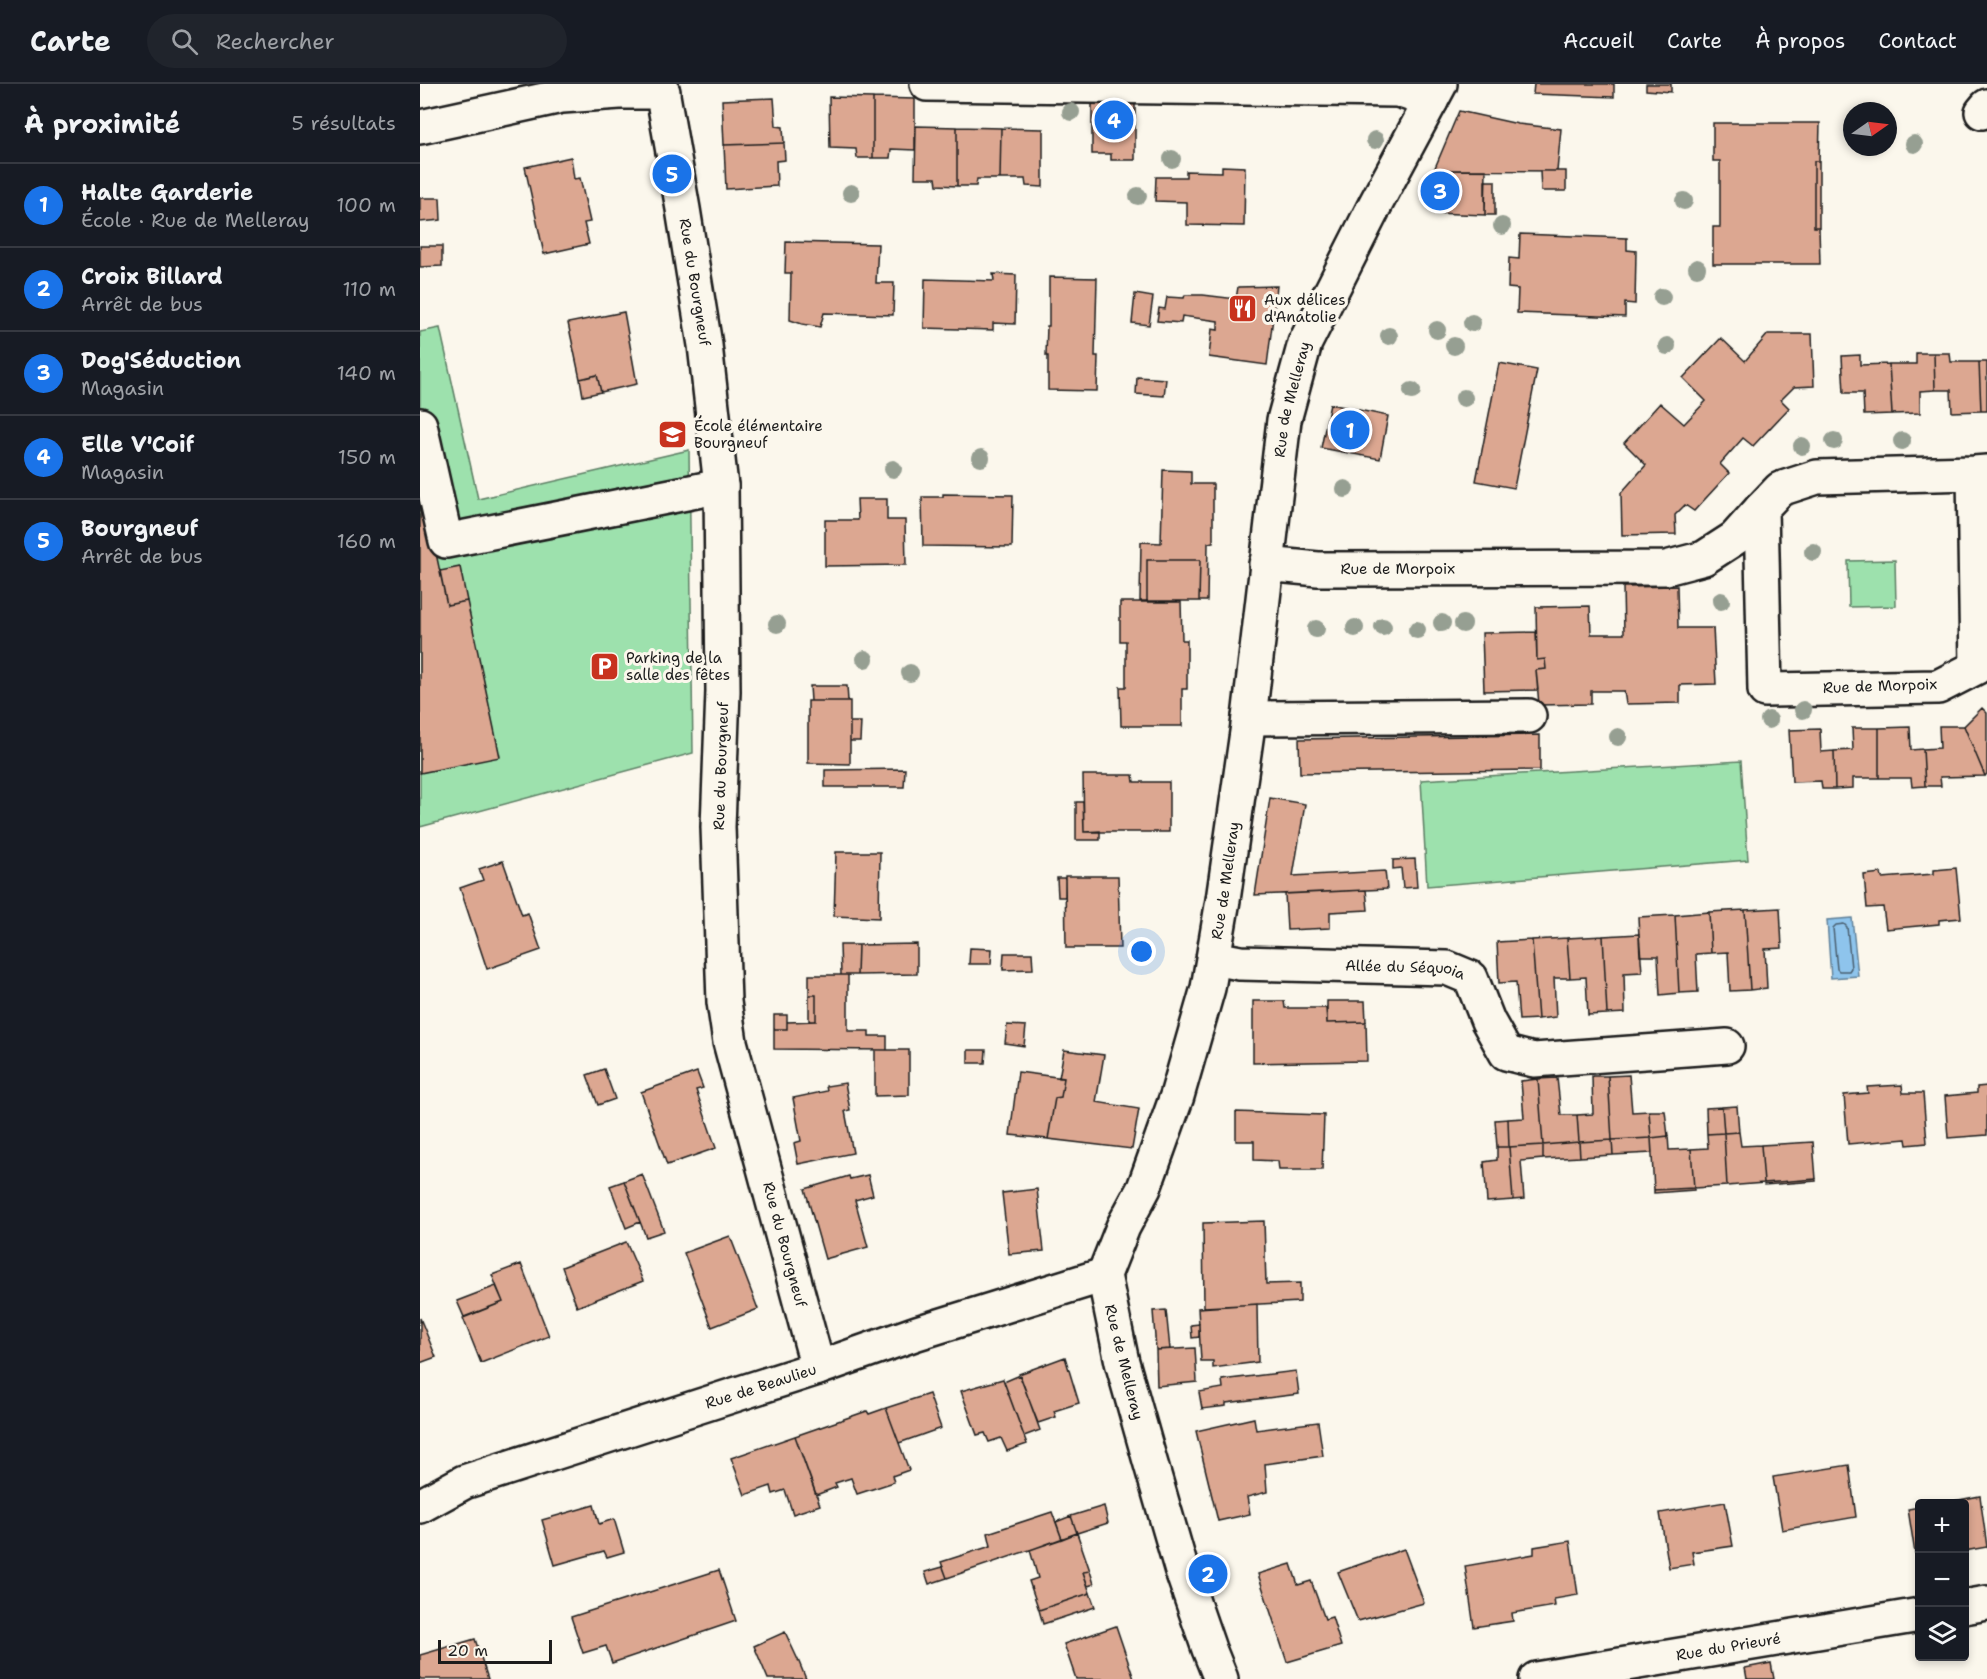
<!DOCTYPE html>
<html lang="fr">
<head>
<meta charset="utf-8">
<style>
	:root { --surface:#171b24; --page:#20242c; --text:#f1f3f6; --muted:#9ea1a6; --line:#363941; --accent:#1a73e8 }
	body { margin:0; font-family:"Shantell Sans",sans-serif; background:var(--page); color:var(--text) }
	.controls { position:absolute; right:18px; bottom:18px; display:grid; overflow:hidden; border-radius:6px; box-shadow:0 3px 9px #0003 }
	.controls button { width:54px; height:54px; display:grid; place-items:center; padding:0; border:0; border-bottom:2px solid var(--line); background:var(--surface); color:var(--text); font:30px sans-serif }
	.compass { position:absolute; left:1423px; top:18px; width:54px; height:54px; border-radius:50%; background:var(--surface); box-shadow:0 3px 9px #0003; rotate:76deg }
	.scale { position:absolute; left:18px; bottom:15px; width:114px; box-sizing:border-box; padding-left:6px; border:3px solid #1c1c1c; border-top:0; font-size:16px; line-height:21px; white-space:nowrap; color:#1c1c1c; -webkit-text-stroke:4px #fbf7ec; paint-order:stroke }
	.you { position:absolute; left:722px; top:868px; width:21px; height:21px; margin:-15px; border:4px solid #fff; border-radius:50%; background:#1a73e8; box-shadow:0 0 0 9px #1a73e833 }
	.badge { display:grid; place-items:center; width:39px; height:39px; border-radius:50%; background:var(--accent); color:#fff; font-size:20px; font-weight:700 }
	.pin { position:absolute; translate:-50% -50%; border:3px solid #fff; box-shadow:0 2px 6px #0006 }
	.list { margin:0; padding:0; list-style:none }
	h2 { display:flex; justify-content:space-between; align-items:center; height:78px; margin:0; padding:0 24px; font-size:26px }
	h2 small { font-size:20px; font-weight:400; color:var(--muted) }
	.list li { display:grid; grid-template-columns:39px 1fr auto; gap:18px; align-items:center; box-sizing:border-box; height:84px; padding:0 24px; border-top:2px solid var(--line) }
	.list b { display:block; font-size:22px; white-space:nowrap }
	.list p { margin:0; font-size:20px; white-space:nowrap; color:var(--muted) }
	.list em { font-size:20px; font-style:normal; color:var(--muted) }
	.icon { flex:none; width:33px; height:33px; fill:none; stroke:currentColor; stroke-width:2; stroke-linecap:round; stroke-linejoin:round }
	.map { position:relative; flex:none; width:1567px; height:1595px; overflow:hidden }
	header { display:flex; align-items:center; gap:36px; box-sizing:border-box; height:84px; padding:0 30px; background:var(--surface); border-bottom:2px solid var(--line) }
	header strong { font-size:28px }
	nav { display:flex; gap:33px; margin-inline-start:auto; font-size:21px }
	.search { width:420px; height:54px; background:var(--page); display:flex; align-items:center; gap:15px; box-sizing:border-box; padding:0 21px; border-radius:33px; color:var(--muted); font-size:22px }
	main { display:flex }
	aside { flex:1; background:var(--surface) }
	.map>svg:first-child { display:block }
	.green { fill:#9de1ad; stroke:#5c7e64; stroke-width:1.5 }
	.water { fill:#8ec4ec; stroke:#608199; stroke-width:1.5 }
	.lines { fill:none; stroke-linecap:round; stroke-linejoin:round }
	.shore { stroke:#4a5f6f; stroke-width:1.5 }
	.building { fill:#dca791; stroke:#1c1c1c; stroke-width:1.5 }
	.minor-casing { stroke:#1c1c1c; stroke-width:38 }
	.minor { stroke:#fbf7ec; stroke-width:33 }
	.tree { fill:#969f92 }
	.labels { text-anchor:middle; dominant-baseline:central; stroke-width:6; stroke-linejoin:round; paint-order:stroke }
	.street-label { font-size:15px; fill:#1c1c1c; stroke:#fbf7ec }
	.poi-label { font-size:15px; fill:#1c1c1c; stroke:#fbf7ec; text-anchor:start }
</style>
</head>
<body>
<header>
<strong>Carte</strong>
<div class="search"><svg class="icon" aria-label="search" viewBox="0 0 24 24"><circle cx="10" cy="10" r="6"/><path d="M15 15l6 6"/></svg>Rechercher</div>
<nav><a>Accueil</a><a>Carte</a><a>À propos</a><a>Contact</a></nav>
</header>
<main>
<aside>
<h2>À proximité<small>5 résultats</small></h2>
<ul class="list">
<li><span class="badge">1</span><div><b>Halte Garderie</b><p>École · Rue de Melleray</p></div><em>100 m</em></li>
<li><span class="badge">2</span><div><b>Croix Billard</b><p>Arrêt de bus</p></div><em>110 m</em></li>
<li><span class="badge">3</span><div><b>Dog'Séduction</b><p>Magasin</p></div><em>140 m</em></li>
<li><span class="badge">4</span><div><b>Elle V'Coif</b><p>Magasin</p></div><em>150 m</em></li>
<li><span class="badge">5</span><div><b>Bourgneuf</b><p>Arrêt de bus</p></div><em>160 m</em></li>
</ul>
</aside>
<div class="map">
<svg width="1567" height="1595" viewBox="0 0 1567 1595">
	<rect width="100%" height="100%" fill="#fbf7ec"/>
	<filter id="ink" filterUnits="userSpaceOnUse"><feTurbulence type="fractalNoise" baseFrequency=".0167" numOctaves="2"/><feDisplacementMap in="SourceGraphic" scale="12" xChannelSelector="R" yChannelSelector="G"/><feConvolveMatrix kernelMatrix="1 2 1 2 8 2 1 2 1" color-interpolation-filters="sRGB"/></filter>
	<g filter="url(#ink)">
		<path class="green" d="M20,244L58,415L269,366L273,669L0,743V248Z
			M1475,476L1476,522L1429,523L1428,477Z
			M1321,677L1328,776L1007,802L1001,696Z"/>
		<path class="water" d="M1432,834L1438,892L1411,894L1407,836Z"/>
		<g class="lines">
			<path class="shore" d="M1424,840L1427,843L1431,884L1429,887H1419L1417,885L1413,844L1416,841Z"/>
		</g>
		<path class="building" d="M1114,0H1194V13L1113,10Z
			M1226,0H1251V8L1226,6Z
			M409,13L453,14V74H437L436,65L410,64Z
			M354,14L356,42L363,43L364,59L304,61L302,16Z
			M453,14L495,15V66L471,65L470,74H453Z
			M672,20H715V76H691V70H672Z
			M1039,27L1098,40L1141,45L1137,87L1014,86Z
			M1293,39H1400L1399,77H1394V143H1399L1400,180H1293V143H1300V77H1293Z
			M496,42L537,43V102L517,101L516,94H495Z
			M537,43L581,44L580,95H557L556,102H537Z
			M581,44L623,45V103L606,102L605,95H580Z
			M364,59L365,76L356,77L357,102L306,105L304,61Z
			M151,73L154,95L160,94L170,138L164,139L169,160L124,170L105,83Z
			M1394,77H1399V143H1394Z
			M802,82L825,83L824,142L767,141V118L735,117L736,93H766V87L802,88Z
			M1014,86H1066L1065,131L1014,129Z
			M1120,87H1146V107H1121Z
			M1065,97H1075V131H1065Z
			M0,114H20L21,136L0,138Z
			M1100,150L1207,154V166L1216,167L1215,220L1205,219V233L1097,229L1098,205L1088,204L1089,174L1099,175Z
			M366,158L458,160L456,199H474L473,231L404,229L400,243L382,240L370,236L371,189H365Z
			M0,162H22V182L0,183Z
			M573,190L596,191L595,240L573,239V246L504,244L505,195L574,197Z
			M629,193L677,194L675,272H678L677,307L628,306V272H626L627,242H629Z
			M857,202L847,281L789,273L792,245L798,246V237L762,232L761,239L737,237L739,224L745,225L747,213L764,214L765,211H783L816,215L818,203Z
			M715,210L733,213L729,241L712,239Z
			M204,228L217,300L181,308L177,291L160,295L148,239Z
			M1348,250H1392L1394,302L1374,303L1361,316L1369,324L1333,362L1323,354L1300,380L1309,389L1274,427L1265,421L1255,431L1256,450L1202,451L1201,409L1226,381L1204,359L1240,319L1264,340L1286,317L1263,294L1301,254L1325,277Z
			M1496,269H1514L1515,306L1500,307V329L1472,330L1469,280H1496Z
			M1514,269H1530L1531,278H1559L1561,327L1532,328L1531,306H1515Z
			M1440,271V281L1469,280L1472,330L1444,331L1443,309H1424L1422,272Z
			M1559,278H1567V327H1561Z
			M1079,279L1117,286L1094,404L1056,397Z
			M177,291L181,308L163,312L160,295Z
			M717,293L746,295L744,312L716,310Z
			M910,320L968,332L960,375L901,364Z
			M743,386L771,387V400H793V458L788,459L787,517H779L780,476H727V517H720L721,458L741,459Z
			M0,394L27,521L47,517L80,673L0,689Z
			M523,410L593,411L592,463L503,462L502,413H523Z
			M437,415H467V436H485L486,481L405,482V436H438Z
			M727,476H780L779,517H727Z
			M40,483L47,517L27,521L20,487Z
			M1257,502L1258,544H1293L1296,600L1260,601V619L1206,620L1204,607H1171V620L1119,621L1116,586L1126,585L1125,575L1117,576L1116,523L1170,522L1171,550H1204L1203,503Z
			M700,518H761L762,556H767V605H762V642H701L700,603H706V557H700Z
			M1116,548L1117,576L1125,575L1126,585L1116,586L1118,606L1064,607L1062,549Z
			M390,602H427L428,617H391Z
			M388,617H430V680L388,679Z
			M1562,624L1567,629V690L1565,692L1544,642Z
			M430,638H441L440,657H430Z
			M1519,642H1544L1565,692L1520,693L1521,702H1505L1503,665L1520,664Z
			M1490,643L1491,666L1503,665L1505,702L1492,703L1491,694H1459V644Z
			M1432,644H1459V694H1433V704L1415,705L1414,667L1433,666Z
			M1400,645L1401,668L1414,667L1415,705H1402L1401,697L1372,698L1369,646Z
			M1120,651V686L880,689L879,655Z
			M485,685L484,703H405V686Z
			M663,691H713L714,698H749V748H664Z
			M850,714L885,720L873,792L965,787L967,805L835,811Z
			M656,718H663L664,748L680,747V756H656Z
			M416,768H460L459,834L414,832Z
			M995,775L997,803L983,804L981,784L973,785V776Z
			M83,777L102,831L108,829L121,866L67,885L40,804L63,796L59,785Z
			M1536,784L1541,834L1519,836V840L1466,845L1463,823L1447,824L1444,791L1461,789L1462,794L1514,790V786Z
			M645,792H698L700,864H646Z
			M637,794H645V813H638Z
			M946,806L948,826L910,828V844L867,846L865,810Z
			M1360,824L1362,864L1345,865L1347,904L1330,906L1325,826Z
			M1325,826L1330,906L1310,907L1308,868L1291,869L1289,828Z
			M1289,828L1291,869L1276,870L1278,908L1259,909L1255,831Z
			M1255,831L1259,909L1240,911L1238,872H1220L1218,833Z
			M1219,850L1222,888L1204,889L1205,929L1187,930L1183,852Z
			M1183,852L1187,930L1168,931L1166,893L1150,894L1147,854Z
			M1147,854L1150,894H1134L1136,933L1118,935L1112,856Z
			M1112,856L1118,935L1099,936L1096,898L1079,899L1077,858Z
			M497,860V890L437,891L438,861Z
			M420,861H438L437,891H421Z
			M550,864L572,865L571,880H549Z
			M584,869H612L613,885L583,886Z
			M389,891H428V947H449V952H467V966L354,965V945H367V938L396,937V911H389Z
			M389,911H396V937H389Z
			M833,917H864L865,924H906L907,939L946,938L947,977L833,979Z
			M907,917H945L946,938L907,939Z
			M354,931H367V945H354Z
			M587,941L606,942L604,962L585,959Z
			M455,966H489V1011L455,1012Z
			M548,966H566L565,979H548Z
			M644,966L684,971L676,1018L719,1025L712,1065L628,1055L635,1014L641,1013L644,994H639Z
			M184,985L195,1015L178,1021L167,991Z
			M277,988L283,1004L276,1006L296,1064L247,1081L221,1008Z
			M598,988L644,994L641,1013L635,1014L628,1055L590,1051Z
			M1209,991L1212,1028L1229,1027L1231,1054L1192,1056L1188,992Z
			M1172,992H1188L1192,1056L1159,1058L1157,1031L1173,1030Z
			M1137,994L1141,1031H1157L1159,1058L1123,1061L1118,995Z
			M1118,995L1123,1061L1089,1063L1088,1035L1104,1034L1101,997Z
			M425,999L430,1026L425,1027L433,1069L378,1080L374,1059L381,1057L373,1014L407,1007L406,1002Z
			M1482,1001L1483,1009H1503L1507,1059L1487,1061L1486,1055L1428,1060L1424,1011L1448,1009L1447,1003Z
			M1567,1002V1051L1528,1054L1525,1012L1557,1009V1003Z
			M1317,1022L1319,1048L1304,1049L1302,1023Z
			M1302,1023L1304,1049L1287,1050L1286,1024Z
			M1229,1027H1245L1248,1052L1231,1054Z
			M816,1028L904,1031L902,1086H859L858,1077L834,1076V1057H816Z
			M1088,1035L1089,1063H1077L1075,1036Z
			M1319,1048L1321,1062L1341,1061L1344,1099L1307,1102L1304,1049Z
			M1304,1049L1307,1102L1274,1104L1271,1065L1288,1064L1287,1050Z
			M1248,1052L1249,1066L1271,1065L1274,1104L1234,1106L1231,1054Z
			M1231,1054L1232,1069L1193,1071L1192,1056Z
			M1192,1056L1193,1071L1160,1073L1159,1058Z
			M1159,1058L1160,1073L1123,1075V1061Z
			M1393,1058L1396,1095L1344,1099L1341,1061Z
			M1123,1061V1075L1101,1077L1104,1115L1093,1116L1089,1063Z
			M1077,1063H1089L1093,1116L1067,1118L1064,1078L1077,1076Z
			M222,1090L244,1147L226,1153L204,1097Z
			M448,1091L453,1111L435,1116L448,1163L405,1175L385,1105L429,1092L430,1095Z
			M1396,1095V1097L1344,1101V1099Z
			M204,1097L220,1138L206,1144L190,1102Z
			M1274,1104V1106L1234,1109V1106Z
			M617,1105L624,1167L589,1170L582,1109Z
			M844,1137L846,1200L880,1199V1218L784,1223L783,1139Z
			M310,1152L338,1225L292,1243L264,1169Z
			M206,1158L223,1197L157,1223L142,1183Z
			M101,1180L129,1252L61,1279L43,1234L83,1218L72,1191Z
			M76,1202L83,1218L44,1233L37,1217Z
			M837,1220L838,1278L793,1284V1277H781L778,1224Z
			M746,1226L750,1265L736,1266L733,1227Z
			M0,1234L16,1273L0,1279Z
			M779,1240V1253L772,1254L771,1241Z
			M775,1264L777,1298L737,1302L736,1266Z
			M645,1273L659,1319L634,1327L636,1333L618,1339L599,1290Z
			M876,1287L879,1310L806,1319V1322L782,1325L779,1308L803,1304L802,1296Z
			M600,1291L620,1346L604,1352L584,1298Z
			M583,1295L607,1360L587,1367L581,1354L569,1358L565,1349L557,1351L541,1307Z
			M509,1310L521,1344L479,1359L466,1324Z
			M466,1324L489,1386L472,1392L474,1398L437,1410L431,1394L415,1399L417,1403L396,1411L375,1352L447,1327L449,1330Z
			M834,1334L836,1346L898,1338L903,1372L845,1380L847,1408L827,1413L830,1430L798,1437L776,1347Z
			M375,1352L400,1421L373,1430L365,1406L353,1410L351,1402L325,1411L311,1374Z
			M1429,1381L1436,1433L1362,1446L1353,1393Z
			M1560,1412L1567,1463L1544,1467V1420H1518Z
			M1305,1418L1313,1462L1272,1468L1274,1480L1249,1484L1240,1429Z
			M174,1421L179,1440L194,1435L204,1468L187,1473L184,1467L135,1481L122,1436Z
			M684,1422L688,1439L657,1449L651,1432Z
			M1500,1423V1468L1495,1469L1488,1425Z
			M632,1428L642,1455L527,1494L521,1478L571,1462L568,1449Z
			M651,1432L657,1449L642,1455L636,1438Z
			M657,1449L670,1487L663,1488L670,1509L619,1526L609,1497L618,1494L610,1466Z
			M1150,1457L1158,1511L1134,1515L1135,1522L1092,1529L1093,1537L1054,1543L1045,1482L1114,1470V1463Z
			M984,1465L1004,1519L938,1537L918,1488Z
			M871,1480L878,1501L891,1497L905,1535L912,1533L921,1562L867,1578L838,1490Z
			M523,1483L527,1494L509,1500L505,1488Z
			M299,1486L316,1537L192,1579L186,1562L163,1569L151,1533Z
			M670,1487L674,1500L668,1502L663,1488Z
			M670,1509L675,1523L623,1540L619,1526Z
			M696,1542L714,1595H656L644,1560Z
			M365,1548L379,1578L386,1595H348L334,1562Z
			M55,1555L68,1595H0V1571Z
			M1351,1579L1354,1595H1327L1325,1584Z"/>
		<g class="lines">
			<defs>
				<g id="minor">
					<path id="s1" d="M241,0L263,125L285,261L301,402L303,607L298,743L304,918L310,958L398,1284"/>
					<path d="M507,0L978,6L1011,17"/>
					<path d="M1562,28L1567,22"/>
					<path d="M0,43L142,12L200,8H243"/>
					<path d="M0,341L26,457L301,402"/>
					<path d="M1554,389L1557,583L1518,603L1345,606L1341,425L1360,405L1397,393L1554,389L1567,388"/>
					<path id="s2" d="M846,480L898,485L1246,484L1284,474L1315,454L1341,425"/>
					<path d="M829,634L1109,632"/>
					<path id="s3" d="M794,874L820,879L1027,884L1051,894L1068,937L1086,969L1114,976L1307,962"/>
					<path id="s4" d="M0,1422L44,1398L398,1284L497,1249L684,1191"/>
					<path d="M1544,1523L1567,1519"/>
					<path id="s5" d="M801,1595L789,1565L761,1484L730,1377L702,1278L684,1191L703,1143L724,1104L757,1012L788,904L803,816L829,634L864,336L885,259L955,121L1020,0"/>
					<path id="s6" d="M1116,1595L1500,1531"/>
				</g>
			</defs>
			<use href="#minor" class="minor-casing"/>
			<use href="#minor" class="minor"/>
		</g>
		<g class="tree">
			<circle cx="651" cy="28" r="9"/>
			<circle cx="955" cy="56" r="9"/>
			<circle cx="1494" cy="60" r="9"/>
			<circle cx="752" cy="75" r="9"/>
			<circle cx="431" cy="109" r="9"/>
			<circle cx="718" cy="112" r="9"/>
			<circle cx="1264" cy="117" r="9"/>
			<circle cx="1082" cy="142" r="9"/>
			<circle cx="1277" cy="184" r="9"/>
			<circle cx="1242" cy="213" r="9"/>
			<circle cx="1052" cy="239" r="9"/>
			<circle cx="1017" cy="246" r="9"/>
			<circle cx="969" cy="252" r="9"/>
			<circle cx="1034" cy="262" r="9"/>
			<circle cx="1247" cy="262" r="9"/>
			<circle cx="992" cy="307" r="9"/>
			<circle cx="1044" cy="314" r="9"/>
			<circle cx="1414" cy="357" r="9"/>
			<circle cx="1482" cy="357" r="9"/>
			<circle cx="1382" cy="362" r="9"/>
			<circle cx="561" cy="374" r="9"/>
			<circle cx="473" cy="385" r="9"/>
			<circle cx="925" cy="405" r="9"/>
			<circle cx="1393" cy="468" r="9"/>
			<circle cx="1301" cy="517" r="9"/>
			<circle cx="1022" cy="539" r="9"/>
			<circle cx="357" cy="540" r="9"/>
			<circle cx="1043" cy="540" r="9"/>
			<circle cx="963" cy="543" r="9"/>
			<circle cx="935" cy="544" r="9"/>
			<circle cx="896" cy="545" r="9"/>
			<circle cx="997" cy="546" r="9"/>
			<circle cx="445" cy="575" r="9"/>
			<circle cx="490" cy="589" r="9"/>
			<circle cx="1383" cy="626" r="9"/>
			<circle cx="1349" cy="636" r="9"/>
			<circle cx="1198" cy="653" r="9"/>
		</g>
	</g>
	<defs>
		<symbol id="restaurant-square" viewBox="-11 -11 22 22"><rect x="-9" y="-9" width="18" height="18" rx="4" fill="#c8321e" stroke="#fbf7ec"/><path d="M-5-6h1v4h1v-4h1v4h1v-4h1v5L-1.5 .5V6h-2V.5L-5-1ZM5-6V6H3V1.5H1.5Q1.5-4 5-6Z" fill="#fff"/></symbol>
		<symbol id="school-square" viewBox="-11 -11 22 22"><rect x="-9" y="-9" width="18" height="18" rx="4" fill="#c8321e" stroke="#fbf7ec"/><path d="M0-5L7-2L0 1L-7-2ZM-4 1L0 2.5L4 1V4Q0 6-4 4Z" fill="#fff"/></symbol>
		<symbol id="parking-square" viewBox="-11 -11 22 22"><rect x="-9" y="-9" width="18" height="18" rx="4" fill="#c8321e" stroke="#fbf7ec"/><path d="M-3.5-5.5H1a3.5 3.5 0 0 1 0 7H-1V5.5H-3.5ZM-1-3.4V-.6H.8a1.4 1.4 0 0 0 0-2.8Z" fill="#fff"/></symbol>
	</defs>
	<g fill-rule="evenodd">
		<use href="#restaurant-square" x="806" y="208" width="33" height="33"/>
		<use href="#school-square" x="236" y="334" width="33" height="33"/>
		<use href="#parking-square" x="168" y="566" width="33" height="33"/>
	</g>
	<g class="labels">
		<g class="street-label">
			<text stroke="none"><textPath href="#s1" startOffset="201">Rue du Bourgneuf</textPath></text>
			<text stroke="none"><textPath href="#s5" startOffset="1322">Rue de Melleray</textPath></text>
			<text stroke="none"><textPath href="#s2" startOffset="132">Rue de Morpoix</textPath></text>
			<text transform="translate(1460 602) rotate(-2)">Rue de Morpoix</text>
			<text transform="translate(301 682) rotate(-88)">Rue du Bourgneuf</text>
			<text stroke="none"><textPath href="#s5" startOffset="836">Rue de Melleray</textPath></text>
			<text stroke="none"><textPath href="#s3" startOffset="192">Allée du Séquoia</textPath></text>
			<text stroke="none"><textPath href="#s1" startOffset="1173">Rue du Bourgneuf</textPath></text>
			<text transform="translate(704 1278) rotate(76)">Rue de Melleray</text>
			<text stroke="none"><textPath href="#s4" startOffset="362">Rue de Beaulieu</textPath></text>
			<text stroke="none"><textPath href="#s6" startOffset="195">Rue du Prieuré</textPath></text>
		</g>
		<g class="poi-label">
			<text x="844" y="216">Aux délices<tspan x="844" dy="17">d'Anatolie</tspan></text>
			<text x="274" y="342">École élémentaire<tspan x="274" dy="17">Bourgneuf</tspan></text>
			<text x="206" y="574">Parking de la<tspan x="206" dy="17">salle des fêtes</tspan></text>
		</g>
	</g>
</svg>
<div class="controls">
<button>+</button>
<button>−</button>
<button><svg class="icon" aria-label="layers" viewBox="0 0 24 24"><path d="M12 4l9 5-9 5-9-5zM3 14l9 5 9-5"/></svg></button>
</div>
<svg class="compass" viewBox="-18 -18 36 36"><path d="M0-13l5 13h-10z" fill="#e53935"/><path d="M0 13l5-13h-10z" fill="#9ea1a6"/></svg>
<div class="scale">20 m</div>
<div class="you"></div>
<div class="pin badge" style="left:930px;top:346px">1</div>
<div class="pin badge" style="left:788px;top:1490px">2</div>
<div class="pin badge" style="left:1020px;top:107px">3</div>
<div class="pin badge" style="left:694px;top:36px">4</div>
<div class="pin badge" style="left:252px;top:90px">5</div>
</div>
</main>
</body>
</html>
